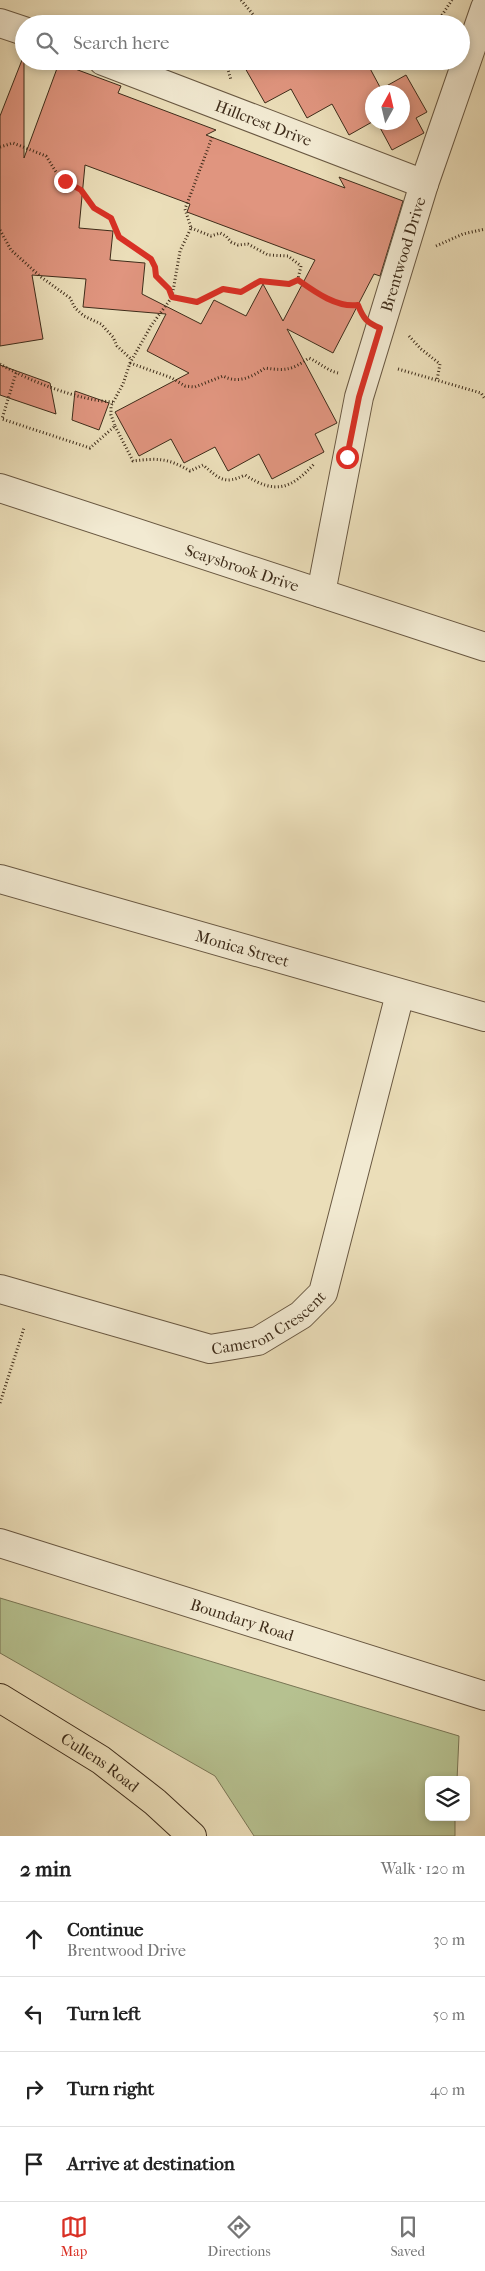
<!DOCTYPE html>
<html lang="en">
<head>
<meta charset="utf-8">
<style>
	:root { --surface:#fff; --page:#f6f6f6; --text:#222; --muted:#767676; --line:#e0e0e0; --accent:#d93025 }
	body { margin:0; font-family:"IM FELL French Canon",serif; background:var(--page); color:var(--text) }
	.controls { position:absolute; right:15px; bottom:15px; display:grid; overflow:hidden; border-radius:8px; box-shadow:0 2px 8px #0003 }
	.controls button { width:45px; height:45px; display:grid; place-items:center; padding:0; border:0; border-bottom:1px solid var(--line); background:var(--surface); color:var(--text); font:25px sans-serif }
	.compass { position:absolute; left:365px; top:85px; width:45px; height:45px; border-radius:50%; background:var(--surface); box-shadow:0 2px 8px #0003; rotate:8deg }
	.stop { position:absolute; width:15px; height:15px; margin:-11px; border:4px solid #d93025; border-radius:50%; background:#fff }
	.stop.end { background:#d93025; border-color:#fff; box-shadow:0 1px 5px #0008 }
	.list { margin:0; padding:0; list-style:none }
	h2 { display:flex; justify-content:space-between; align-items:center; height:65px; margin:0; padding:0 20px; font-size:21px }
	h2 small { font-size:16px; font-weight:400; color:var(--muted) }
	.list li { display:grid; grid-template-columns:32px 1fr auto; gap:15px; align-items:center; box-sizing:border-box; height:75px; padding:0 20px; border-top:1px solid var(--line) }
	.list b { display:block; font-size:19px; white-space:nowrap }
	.list p { margin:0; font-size:16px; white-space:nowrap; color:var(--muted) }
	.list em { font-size:16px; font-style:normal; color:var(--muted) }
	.icon { flex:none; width:28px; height:28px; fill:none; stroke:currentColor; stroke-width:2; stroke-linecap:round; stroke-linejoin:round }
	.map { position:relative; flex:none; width:485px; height:1836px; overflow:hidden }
	.search { position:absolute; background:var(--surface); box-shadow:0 2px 8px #0003; left:15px; right:15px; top:15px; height:55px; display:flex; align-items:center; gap:12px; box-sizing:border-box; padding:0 18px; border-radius:28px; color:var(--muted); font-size:19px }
	.sheet { height:365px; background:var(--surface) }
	nav { display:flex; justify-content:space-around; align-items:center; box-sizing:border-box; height:70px; border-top:1px solid var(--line); background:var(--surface); font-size:14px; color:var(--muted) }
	nav a { display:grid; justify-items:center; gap:2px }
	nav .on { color:var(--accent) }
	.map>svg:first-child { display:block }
	.green { fill:#b6c190; stroke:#7a7655 }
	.building { fill:#e0957f; stroke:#3e2c1a; fill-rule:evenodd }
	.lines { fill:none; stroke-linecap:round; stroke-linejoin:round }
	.minor-casing { stroke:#695842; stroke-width:30 }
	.major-casing { stroke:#3e2c1a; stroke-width:30 }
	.path { stroke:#3e2c1a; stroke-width:3; stroke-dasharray:1 2.5; stroke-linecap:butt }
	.minor { stroke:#f2ead2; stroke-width:28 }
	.major { stroke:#ebdeb9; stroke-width:28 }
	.route { stroke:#d93025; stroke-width:6 }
	.labels { text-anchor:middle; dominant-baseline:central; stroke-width:5; stroke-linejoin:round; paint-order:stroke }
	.street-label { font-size:16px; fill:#3e2c1a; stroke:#f2ead2 }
</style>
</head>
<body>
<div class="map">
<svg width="485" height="1836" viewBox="0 0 485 1836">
	<rect width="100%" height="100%" fill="#ebdeb9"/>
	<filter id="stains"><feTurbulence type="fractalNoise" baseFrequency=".004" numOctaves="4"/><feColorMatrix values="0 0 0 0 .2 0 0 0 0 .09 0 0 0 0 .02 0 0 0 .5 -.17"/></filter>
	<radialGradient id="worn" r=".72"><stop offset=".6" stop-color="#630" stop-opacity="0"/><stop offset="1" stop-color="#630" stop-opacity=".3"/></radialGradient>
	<path class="green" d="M0,1598L459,1736L457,1780H429V1817H455V1836H254L215,1776L0,1653Z"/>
	<path class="building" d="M22,60H24V158L59,63L121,86L118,93L216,130L206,135L345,188L339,177L403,201L380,276L374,274L333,353L287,329L337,423L315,434L324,452L272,479L259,454L228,471L215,447L184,463L171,439L139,456L115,412L189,373L147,351L166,314L83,307L86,279L32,275L43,339L0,346V116ZM85,165L190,204L187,212L315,260L283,321L263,284L246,316L214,300L201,324L142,294L145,263L110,260L113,231L79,228Z
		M241,61H366L381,89L406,75L427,112L416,118L424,133L392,150L377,122H402V92H372V122L349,135L332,104L307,118L291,89L265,103Z
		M0,365L50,383L56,414L0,395Z
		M75,391L109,403L99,430L72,420Z"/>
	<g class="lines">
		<defs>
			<g id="minor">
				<path d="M0,23L24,31"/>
				<path id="s1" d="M103,61L424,184"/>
				<path id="s2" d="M0,488L485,647"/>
				<path id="s3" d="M321,593L359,397L424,184L485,8"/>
				<path id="s4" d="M0,879L485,1017"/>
				<path id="s5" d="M0,1289L210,1349L258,1341L301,1315L323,1293L400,994"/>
				<path id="s6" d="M0,1543L485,1696"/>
			</g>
			<g id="major">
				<path id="s7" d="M0,1698L101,1760L155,1802L192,1836"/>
			</g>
		</defs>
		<use href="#minor" class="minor-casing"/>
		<use href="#major" class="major-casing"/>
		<path class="path" d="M241,0L261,24
			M436,24L452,0
			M231,61L228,70L231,80
			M0,147L13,143L46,156L58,175L81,190L95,208L111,218L119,237L151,259L155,267L156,276L169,289L172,297
			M191,228L211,236L220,233L226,236L231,242L238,245L248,244L268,255L288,256L301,266L298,279
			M0,230L11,250L41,277L70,298L75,308L84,316L101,324L113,337L117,346L132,360
			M436,246L463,234L485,229
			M172,297L180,251L191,228L185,209L213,135
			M409,336L421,349L440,364L437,380
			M130,363L172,378L185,386L195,387L223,376C238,384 252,377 265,368C286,371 292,370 309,358C320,363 326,370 338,373
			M0,364C29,381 80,401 114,402
			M398,369L481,393L485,399
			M16,373L2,419L90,448L115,426L111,415V406L123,384L130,363L151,326L172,297L197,302L223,289L241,292L260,281L289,284L298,279C317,293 336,305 358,306
			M115,426L133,461C158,458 168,458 190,471L203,465C220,479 224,485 245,475C276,495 291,489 315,463
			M0,1403L24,1328"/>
		<use href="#minor" class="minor"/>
		<use href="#major" class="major"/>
	</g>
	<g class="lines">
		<path class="route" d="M65,181L81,190L94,208L111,218L119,237L151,259L155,267L156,276L169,289L172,297L197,302L223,289L241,292L260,281L289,284L298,280C315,292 337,308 358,305C363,318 367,323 380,328L359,397L347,457"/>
	</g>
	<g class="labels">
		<g class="street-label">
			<text stroke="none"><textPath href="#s1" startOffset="172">Hillcrest Drive</textPath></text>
			<text stroke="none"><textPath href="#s3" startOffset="349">Brentwood Drive</textPath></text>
			<text stroke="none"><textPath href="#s2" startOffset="255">Scaysbrook Drive</textPath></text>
			<text stroke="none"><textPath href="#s4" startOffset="252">Monica Street</textPath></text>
			<text stroke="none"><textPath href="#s5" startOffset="284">Cameron Crescent</textPath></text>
			<text stroke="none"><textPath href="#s6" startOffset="254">Boundary Road</textPath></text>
			<text stroke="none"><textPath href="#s7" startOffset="119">Cullens Road</textPath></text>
		</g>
	</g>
	<rect width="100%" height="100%" filter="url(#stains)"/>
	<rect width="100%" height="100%" fill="url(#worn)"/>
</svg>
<div class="controls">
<button><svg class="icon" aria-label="layers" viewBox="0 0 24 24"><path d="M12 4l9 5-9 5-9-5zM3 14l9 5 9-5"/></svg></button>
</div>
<svg class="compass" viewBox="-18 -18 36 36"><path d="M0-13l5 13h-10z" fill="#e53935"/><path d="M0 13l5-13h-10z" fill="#767676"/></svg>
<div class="stop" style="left:347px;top:457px"></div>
<div class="stop end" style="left:65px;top:181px"></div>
<div class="search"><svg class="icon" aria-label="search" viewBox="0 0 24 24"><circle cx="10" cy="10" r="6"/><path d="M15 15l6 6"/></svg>Search here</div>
</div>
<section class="sheet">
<h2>2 min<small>Walk · 120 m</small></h2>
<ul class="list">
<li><svg class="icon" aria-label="ahead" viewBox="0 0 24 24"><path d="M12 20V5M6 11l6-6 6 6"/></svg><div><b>Continue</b><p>Brentwood Drive</p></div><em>30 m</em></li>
<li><svg class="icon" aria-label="left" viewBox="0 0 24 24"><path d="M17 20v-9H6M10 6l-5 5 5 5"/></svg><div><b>Turn left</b></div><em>50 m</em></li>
<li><svg class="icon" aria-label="right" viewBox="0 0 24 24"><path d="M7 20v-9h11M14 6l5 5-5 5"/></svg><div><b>Turn right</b></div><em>40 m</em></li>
<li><svg class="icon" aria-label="arrive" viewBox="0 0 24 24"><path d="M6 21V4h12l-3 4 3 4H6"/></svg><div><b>Arrive at destination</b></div></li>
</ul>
</section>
<nav>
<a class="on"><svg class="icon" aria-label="map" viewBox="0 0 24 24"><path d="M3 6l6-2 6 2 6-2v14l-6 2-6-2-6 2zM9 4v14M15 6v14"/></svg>Map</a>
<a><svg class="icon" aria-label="directions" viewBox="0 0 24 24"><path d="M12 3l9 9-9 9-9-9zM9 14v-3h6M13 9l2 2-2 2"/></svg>Directions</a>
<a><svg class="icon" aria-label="saved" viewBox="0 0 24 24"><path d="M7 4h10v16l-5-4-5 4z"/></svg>Saved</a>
</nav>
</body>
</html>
